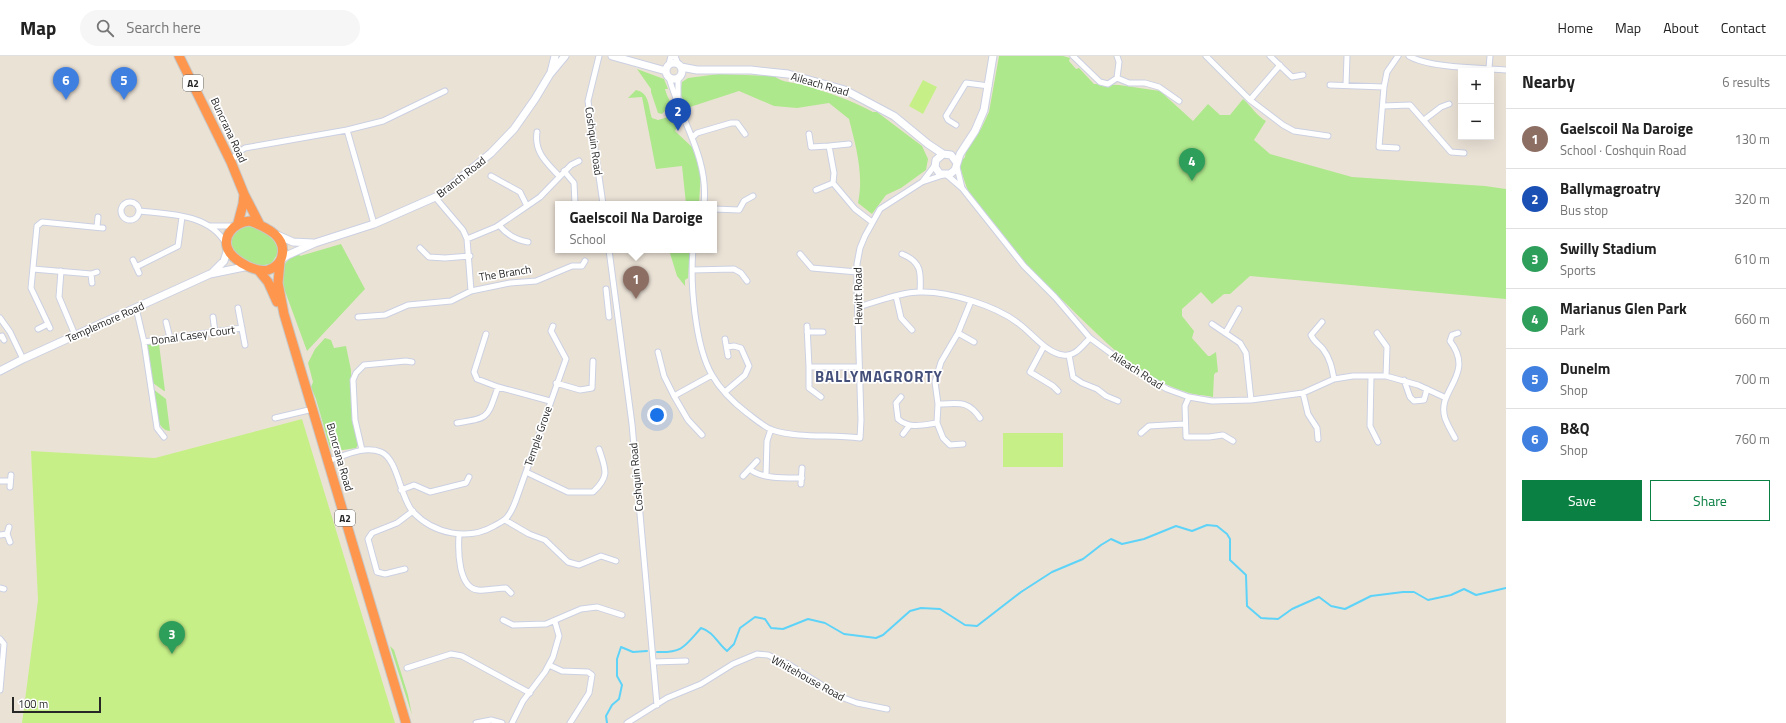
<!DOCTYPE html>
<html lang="en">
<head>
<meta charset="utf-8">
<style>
	:root { --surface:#fff; --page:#f6f6f6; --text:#222; --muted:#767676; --line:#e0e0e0; --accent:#0b8043 }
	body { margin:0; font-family:"Titillium Web",sans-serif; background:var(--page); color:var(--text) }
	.controls { position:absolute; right:12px; top:12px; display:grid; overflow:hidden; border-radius:0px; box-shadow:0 4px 16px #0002 }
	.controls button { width:36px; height:36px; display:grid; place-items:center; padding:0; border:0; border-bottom:1px solid var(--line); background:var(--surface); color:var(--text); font:20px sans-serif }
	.scale { position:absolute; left:12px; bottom:10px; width:89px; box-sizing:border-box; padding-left:4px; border:2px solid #272727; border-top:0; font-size:11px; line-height:14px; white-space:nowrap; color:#272727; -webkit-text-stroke:3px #fff; paint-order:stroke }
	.you { position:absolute; left:657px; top:359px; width:14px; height:14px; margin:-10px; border:3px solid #fff; border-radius:50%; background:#1a73e8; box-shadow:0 0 0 6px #1a73e833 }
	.badge { display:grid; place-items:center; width:26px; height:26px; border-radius:50%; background:var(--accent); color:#fff; font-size:13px; font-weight:700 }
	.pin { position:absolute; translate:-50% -33px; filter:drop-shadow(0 1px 2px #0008) }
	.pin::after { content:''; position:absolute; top:21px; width:14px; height:12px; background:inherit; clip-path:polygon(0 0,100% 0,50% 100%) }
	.popup { position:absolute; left:555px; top:145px; width:162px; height:52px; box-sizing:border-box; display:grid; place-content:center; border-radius:0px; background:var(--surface); filter:drop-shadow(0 1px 3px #0005); font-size:13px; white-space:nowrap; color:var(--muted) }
	.popup b { font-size:15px; color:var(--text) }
	.popup::after { content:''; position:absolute; left:50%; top:100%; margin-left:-8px; border:8px solid transparent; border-top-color:var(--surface) }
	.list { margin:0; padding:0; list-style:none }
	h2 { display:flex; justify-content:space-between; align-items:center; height:52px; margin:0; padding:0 16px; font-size:17px }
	h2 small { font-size:13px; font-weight:400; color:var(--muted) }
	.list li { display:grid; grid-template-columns:26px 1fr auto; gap:12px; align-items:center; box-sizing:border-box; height:60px; padding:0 16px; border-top:1px solid var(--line) }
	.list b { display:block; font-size:15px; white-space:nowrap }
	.list p { margin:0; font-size:13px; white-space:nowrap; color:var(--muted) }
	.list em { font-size:13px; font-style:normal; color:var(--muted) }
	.actions { display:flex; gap:8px; padding:12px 16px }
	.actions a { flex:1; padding:9px 0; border:1px solid var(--accent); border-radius:0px; text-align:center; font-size:14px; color:var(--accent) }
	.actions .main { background:var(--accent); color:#fff }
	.icon { flex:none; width:22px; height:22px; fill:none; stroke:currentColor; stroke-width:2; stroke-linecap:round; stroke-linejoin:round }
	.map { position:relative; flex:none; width:1506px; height:667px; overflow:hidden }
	header { display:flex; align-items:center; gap:24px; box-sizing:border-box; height:56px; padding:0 20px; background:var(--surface); border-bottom:1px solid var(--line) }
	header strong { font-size:19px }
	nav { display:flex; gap:22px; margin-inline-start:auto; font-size:14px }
	.search { width:280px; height:36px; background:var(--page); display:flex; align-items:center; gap:10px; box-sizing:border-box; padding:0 14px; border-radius:22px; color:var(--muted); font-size:15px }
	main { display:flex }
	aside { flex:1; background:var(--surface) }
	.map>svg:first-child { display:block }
	.green { fill:#aee88c }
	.pitch { fill:#c6f087 }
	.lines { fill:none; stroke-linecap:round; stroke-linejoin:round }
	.stream { stroke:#5ed3f8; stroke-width:2 }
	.street-casing { stroke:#cbd0e2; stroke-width:7 }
	.secondary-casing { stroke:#cbd0e2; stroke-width:9 }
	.highway-casing { stroke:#c7c7c7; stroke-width:11 }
	.street { stroke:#fff; stroke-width:5 }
	.secondary { stroke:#fff; stroke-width:7 }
	.highway { stroke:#ff964d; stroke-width:9 }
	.labels { text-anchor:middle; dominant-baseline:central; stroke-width:3.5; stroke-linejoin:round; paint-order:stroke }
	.shield { fill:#fff; stroke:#686868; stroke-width:1 }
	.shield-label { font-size:10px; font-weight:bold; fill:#272727 }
	.street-label { font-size:11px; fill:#272727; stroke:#fff }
	.district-label { font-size:15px; font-weight:bold; letter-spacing:1px; fill:#444f7a; stroke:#fff }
</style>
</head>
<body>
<header>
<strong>Map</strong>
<div class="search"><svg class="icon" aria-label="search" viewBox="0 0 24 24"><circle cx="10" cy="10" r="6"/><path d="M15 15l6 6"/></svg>Search here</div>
<nav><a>Home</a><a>Map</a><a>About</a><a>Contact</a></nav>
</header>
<main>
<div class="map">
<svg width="1506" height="667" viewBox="0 0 1506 667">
	<rect width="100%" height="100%" fill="#ebe2d6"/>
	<path class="green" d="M999,0H1063L1070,2L1069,5L1076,13L1079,12L1094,28L1119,29L1160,35L1193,65L1208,48L1220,59H1230L1243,43C1251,50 1258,61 1266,65L1254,84L1270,98L1352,121L1485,130L1506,133V243L1250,220L1230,238H1224L1212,248L1201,236L1182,253V260L1194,275L1192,282L1208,300H1210L1216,296L1218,316L1215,317L1214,319L1213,341C1204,339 1194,339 1186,336C1132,319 1094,274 1054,236C1025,207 994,178 972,142C966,133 963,119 959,108L965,101L966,93L981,73L989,56Z
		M637,13L664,23L668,33H665C669,49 676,44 662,58L658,57L651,36V33Z
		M719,18L774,20C783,27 793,26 803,29C827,36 851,44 873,56H877L922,90L928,103L926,114L901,132L886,139L872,158L858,147C864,118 856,91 849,63L829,47L797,52L774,50L739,35L687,52L680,37L682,26L688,22Z
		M636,34C650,37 648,51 652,62L658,64L668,61L670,64L676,63L678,70L675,75L692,91L701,115L699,148H686L682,110L656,113L642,41L628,42Z
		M248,169C262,173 278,182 278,197L271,208L257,210L236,199L230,185L235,173Z
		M341,188L365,233L307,295L282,227V213L285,208L289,203L299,198L300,200Z
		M669,194H690L688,222L685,224V230L677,220Z
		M325,282L331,284L334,292L346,290L351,314L352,361L358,389L356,392L337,395L330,392L316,343L311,331L313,326L308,307L315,293Z
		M159,288L165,335H164L153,327L146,289Z
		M153,333L166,343L170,375C154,374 155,345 153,333Z
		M390,590L394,594L408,639L412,659Z"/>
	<path class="pitch" d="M923,24L937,31L923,58L909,50Z
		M302,363L395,667H22L38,544L31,395L155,402Z
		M1003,377H1063V411H1003Z"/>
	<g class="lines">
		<path class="stream" d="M657,596C683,597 685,590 701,572C714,576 717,587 727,595L734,588L740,572L755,561L765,563L771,572L783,573L808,563L825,567L844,578L876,582L883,579L910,555L921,552L940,553L965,569L977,570L1021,536L1052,516L1083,503L1101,489L1111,483L1122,488L1144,483L1176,470L1192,475L1207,469L1217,470L1227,478L1230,483V504L1246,519L1247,550L1261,562L1278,563L1292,553L1319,541L1331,550L1345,553L1371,540L1403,536H1414L1428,544L1451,539L1464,533L1476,539L1506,532
			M607,667L606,660L612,649L619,643L622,629L617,620V603L621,591L633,596L647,595"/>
		<defs>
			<path id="street" d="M599,0L588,45L603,148
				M675,0L678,8
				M1073,0L1100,26L1108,28L1117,22L1119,6L1117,0
				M1206,0L1250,44L1283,69L1294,75L1328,80
				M1270,0L1292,21L1303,19
				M1409,0C1429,12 1481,12 1506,14
				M669,8L671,0
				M1489,12L1490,0
				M669,21C680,64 709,101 704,148
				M678,22V43
				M1117,22L1129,27H1145L1159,31L1179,45
				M1330,29L1384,31
				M1346,29L1347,0
				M1250,44L1280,9
				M1383,50L1410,49L1451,96L1464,97
				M1424,64L1441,51L1449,48
				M956,69L948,64L946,60L966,27L989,30
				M347,74L374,168
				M537,76C534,96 546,106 559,120
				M809,78L811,91L829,90L834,117L833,127L855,153L872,166
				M692,82L697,77L731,67H737L745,78
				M829,90L849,88
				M1397,92L1379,91L1384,31L1387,16L1398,0
				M231,106L237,97L245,92L347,74L383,65L445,35
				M957,111L962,132
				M564,115L574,127L575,148
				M947,119L962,132L1024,210L1055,241L1090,282L1131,312L1167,333L1189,341L1212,345L1251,344L1303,337L1334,323L1353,320H1386L1418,329L1446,342
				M491,120L520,136L527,150
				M923,125L935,109
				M816,134L833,127
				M121 155a9 9 0 1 1 18 0a9 9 0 1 1-18 0Z
				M714,153L739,154L744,145L753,140
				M140,155C169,158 210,158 226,188
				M499,169C507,179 516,184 528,186
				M210,170H234
				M97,171L98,161
				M467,183L496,171L527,150L540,141L571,109L579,105
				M420,192L429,201L445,202L470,200
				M609,194L632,368L657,649
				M693,194C690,227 695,290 712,319C720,333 734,347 747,357C755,363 763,370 772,374C801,383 830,378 860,382L861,364L857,232V208L860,192L865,180L880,153L922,126L943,119
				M800,198L812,212L857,216
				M902,198C922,206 921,217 920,236
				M133,204L139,217
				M136,211L178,190L182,161
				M33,213L91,218L97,216
				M692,214L734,213L741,217L747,225
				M61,215L59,241L75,279
				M91,218L92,227
				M606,233L609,261
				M471,235L510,227L536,225L572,210H582L585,205
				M896,240L901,262L912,274
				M858,251C877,246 900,236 920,236C949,235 996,250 1018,267C1032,277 1046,297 1063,299C1075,301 1082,290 1090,282
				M136,252L144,286L157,372L164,381
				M238,252L245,289
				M213,261L215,276
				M358,261L385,259L408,249L451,245L471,235L467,183L463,174L435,141
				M0,262L10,276L23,303
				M166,266L170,282
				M1322,266L1311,279C1314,286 1319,288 1323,293C1330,302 1332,312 1334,323
				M1212,268L1240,287L1246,297L1251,344
				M807,270L809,311H859
				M50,272L31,232L37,170L42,166L103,172
				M38,273L48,268
				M807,276H823
				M1226,276L1239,253
				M958,277L974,286
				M1377,277L1387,291L1386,320
				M486,278L474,316L477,323L498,331L550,345
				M0,281L2,280L4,284
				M725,283L728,300
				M144,286L242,272
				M1044,290L1030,316L1053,330L1058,335
				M658,296L664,320L674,340L712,319
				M1069,299L1073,321L1082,327L1097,333L1106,340L1118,345
				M809,311V332L821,341
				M1371,321L1370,370L1378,386
				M1404,324L1410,341L1414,345L1424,344L1427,333
				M556,327L580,334L592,332L593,305
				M725,336L745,319L749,310L741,292L734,290L727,291
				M1303,337L1308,358L1317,372L1318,383
				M674,340L688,364L702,379
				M901,341L896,347L898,363C909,373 923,369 937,367
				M1189,341L1185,350L1186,381H1209L1223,379L1233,385
				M938,348C958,348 967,343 980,362
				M275,362L313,353
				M457,367C490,362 487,362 498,331
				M1141,377L1149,370L1184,368
				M903,378L909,370
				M1455,382C1451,375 1447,368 1445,362C1436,334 1476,319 1450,285L1452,279L1458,277
				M963,388L950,389L943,382L937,367L938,348L935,326L941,306L958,277L971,245
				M362,394L355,364L353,324L356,317L364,309L406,305L412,306
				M328,405C344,400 364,389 381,396C398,403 400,442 413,456C434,478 468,485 494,470C499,467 505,465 508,460C512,455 514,449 516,444L566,303L551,275L553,270
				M750,413C760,423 787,422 802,422
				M526,416L568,436H593C610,420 606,414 599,393
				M766,419L767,385L771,373
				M743,420L757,405
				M0,425H10
				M801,428L802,412
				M10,431L11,419
				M401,434L414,429L430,436L466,427L469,421
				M505,464L529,478L545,484L568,506L579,509L601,500L616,505
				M9,471L7,478L10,486
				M0,479L7,478
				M459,479C458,494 458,532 478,534C487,535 497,532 506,532L511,537
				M405,513L385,518L377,516L368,483L372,477L397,467L413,455
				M0,532L4,533
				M503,564L513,569L546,568L581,553L597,551L622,559
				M0,583L4,588L0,634
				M653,606L686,605
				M549,609L562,615L588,616L592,619L589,637L570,667
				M407,612L451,598L462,600L530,637
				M476,667L491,664L502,667
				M512,667L523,645L545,616L553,601L559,580L555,566
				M627,667L667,642L701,628L733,608L757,598L768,599L788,608L841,641L857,647L887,653"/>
			<path id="secondary" d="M612,0L666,15
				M666 15a8 8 0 1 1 16 0a8 8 0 1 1-16 0Z
				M681,11L697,14H751L788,18L845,34L894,60L928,88L943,98
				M551,16L555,0
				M957,107L951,99L943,98L936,104L935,111L940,118H950L955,114L960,98L975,75L984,54L993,0
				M275,178L293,186L313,187
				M281,204L288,199L315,187L374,168L440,139L491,97L514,73L535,43L550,18L565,0
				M212,217L224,205L228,193
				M0,315L23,303L210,218L249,210"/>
			<path id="highway" d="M179,0L231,106L244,138L260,169
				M250,165C266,171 289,181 281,203C279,208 274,212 268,214C256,217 237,206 230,197C219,181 235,166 250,165Z
				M238,167L243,148L244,138
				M280,206L278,227L284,258L406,667
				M259,215L268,226L277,246"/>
		</defs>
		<use href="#street" class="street-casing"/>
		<use href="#secondary" class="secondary-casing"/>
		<use href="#highway" class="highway-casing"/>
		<use href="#street" class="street"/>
		<use href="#secondary" class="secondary"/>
		<use href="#highway" class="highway"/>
	</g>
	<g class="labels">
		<g class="shield">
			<rect x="183" y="19" width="20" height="16" rx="3"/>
			<rect x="335" y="454" width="20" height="16" rx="3"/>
		</g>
		<g class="shield-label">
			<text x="193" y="27">A2</text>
			<text x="345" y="462">A2</text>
		</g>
		<g class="street-label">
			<text transform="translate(820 28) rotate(16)">Aileach Road</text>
			<text transform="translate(229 74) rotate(65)">Buncrana Road</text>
			<text transform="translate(594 85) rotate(82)">Coshquin Road</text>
			<text transform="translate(461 121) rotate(-38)">Branch Road</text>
			<text transform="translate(505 217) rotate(-9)">The Branch</text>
			<text transform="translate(858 240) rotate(-91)">Hewitt Road</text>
			<text transform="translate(105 266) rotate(-24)">Templemore Road</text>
			<text transform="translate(193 279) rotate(-8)">Donal Casey Court</text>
			<text transform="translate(1137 314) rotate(33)">Aileach Road</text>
			<text transform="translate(538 380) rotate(-71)">Temple Grove</text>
			<text transform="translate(340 401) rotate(74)">Buncrana Road</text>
			<text transform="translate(636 421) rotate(-95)">Coshquin Road</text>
			<text transform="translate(808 622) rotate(29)">Whitehouse Road</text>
		</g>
		<g class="district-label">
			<text x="879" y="320">BALLYMAGRORTY</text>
		</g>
	</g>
</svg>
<div class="controls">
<button>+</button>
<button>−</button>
</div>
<div class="scale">100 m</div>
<div class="you"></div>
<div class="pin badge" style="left:636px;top:243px;background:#8d6e63">1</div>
<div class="popup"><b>Gaelscoil Na Daroige</b>School</div>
<div class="pin badge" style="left:678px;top:75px;background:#1a4fb4">2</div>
<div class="pin badge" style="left:172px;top:598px;background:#2e9e5b">3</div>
<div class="pin badge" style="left:1192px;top:125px;background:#2e9e5b">4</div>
<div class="pin badge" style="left:124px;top:44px;background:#3f7fe0">5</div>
<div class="pin badge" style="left:66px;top:44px;background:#3f7fe0">6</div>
</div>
<aside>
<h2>Nearby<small>6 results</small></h2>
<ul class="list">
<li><span class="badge" style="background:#8d6e63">1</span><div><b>Gaelscoil Na Daroige</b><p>School · Coshquin Road</p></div><em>130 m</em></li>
<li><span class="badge" style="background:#1a4fb4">2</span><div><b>Ballymagroatry</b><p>Bus stop</p></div><em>320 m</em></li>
<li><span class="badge" style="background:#2e9e5b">3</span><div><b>Swilly Stadium</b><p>Sports</p></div><em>610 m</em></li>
<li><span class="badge" style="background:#2e9e5b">4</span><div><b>Marianus Glen Park</b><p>Park</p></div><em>660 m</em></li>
<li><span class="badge" style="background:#3f7fe0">5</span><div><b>Dunelm</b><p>Shop</p></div><em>700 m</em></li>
<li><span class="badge" style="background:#3f7fe0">6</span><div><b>B&amp;Q</b><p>Shop</p></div><em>760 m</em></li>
</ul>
<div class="actions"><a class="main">Save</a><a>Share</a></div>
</aside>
</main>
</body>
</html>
